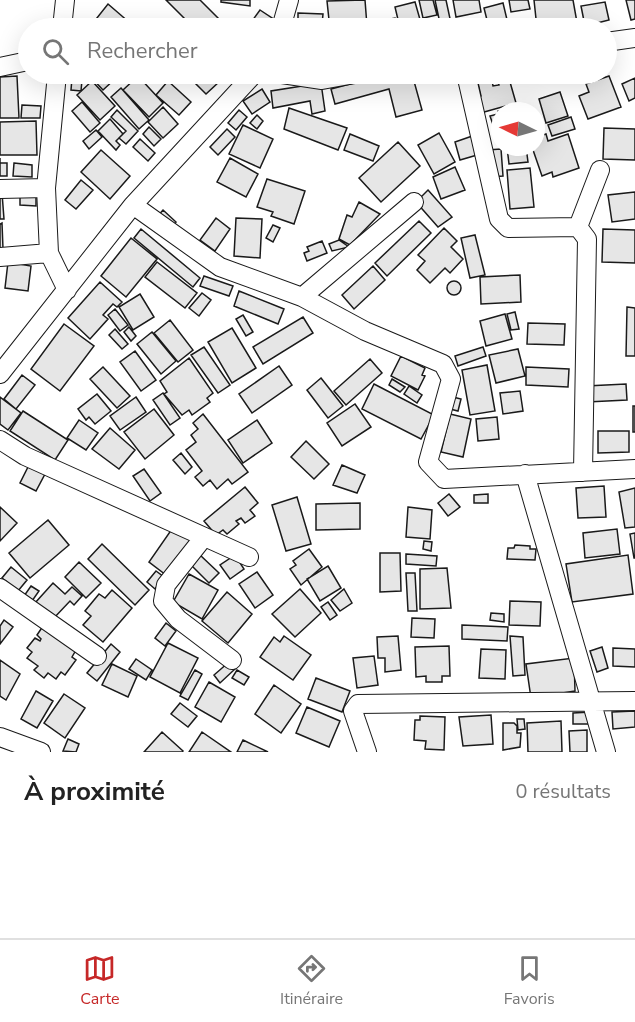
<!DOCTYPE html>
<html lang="fr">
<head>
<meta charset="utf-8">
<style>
	:root { --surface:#fff; --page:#f6f6f6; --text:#222; --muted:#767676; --line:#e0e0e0; --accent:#c62828 }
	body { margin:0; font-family:"Nunito Sans",sans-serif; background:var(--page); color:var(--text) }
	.compass { position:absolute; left:491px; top:102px; width:54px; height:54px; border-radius:50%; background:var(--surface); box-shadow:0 6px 24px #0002; rotate:275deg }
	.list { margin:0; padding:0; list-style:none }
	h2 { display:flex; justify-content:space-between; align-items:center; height:78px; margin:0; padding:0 24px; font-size:26px }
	h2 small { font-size:20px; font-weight:400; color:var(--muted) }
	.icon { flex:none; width:33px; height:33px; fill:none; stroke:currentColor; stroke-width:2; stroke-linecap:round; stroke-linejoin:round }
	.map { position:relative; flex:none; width:635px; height:752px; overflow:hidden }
	.search { position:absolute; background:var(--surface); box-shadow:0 6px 24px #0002; left:18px; right:18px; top:18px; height:66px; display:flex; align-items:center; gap:15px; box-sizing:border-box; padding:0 21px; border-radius:33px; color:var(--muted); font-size:22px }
	.sheet { height:186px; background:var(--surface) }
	nav { display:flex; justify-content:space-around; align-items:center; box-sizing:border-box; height:84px; border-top:2px solid var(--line); background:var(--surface); font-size:16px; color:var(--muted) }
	nav a { display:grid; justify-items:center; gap:3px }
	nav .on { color:var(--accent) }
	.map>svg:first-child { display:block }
	.building { fill:#e6e6e6; stroke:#1a1a1a; stroke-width:1.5 }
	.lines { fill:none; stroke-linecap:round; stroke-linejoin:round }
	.minor-casing { stroke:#1a1a1a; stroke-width:20 }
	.minor { stroke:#fff; stroke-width:18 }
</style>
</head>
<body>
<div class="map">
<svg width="635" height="752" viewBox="0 0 635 752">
	<rect width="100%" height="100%" fill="#fff"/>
	<path class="building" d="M166,0H200L228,28H194Z
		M221,0H250V6L221,2Z
		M365,0L367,26L337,28L336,19L329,20L327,1Z
		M419,0H433L437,15L423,18Z
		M435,0H446L452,28H441Z
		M453,0H479L481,12L456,17Z
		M509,0H528L530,9L511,12Z
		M534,0H573L578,28H537Z
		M626,0H635V19L631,20Z
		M415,2L421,23L400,28L395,7Z
		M605,2L609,20L585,26L581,6Z
		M503,3L509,28H489L484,8Z
		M108,4L130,23L125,28H89Z
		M260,10L272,18L264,28H247Z
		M298,13L323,14L322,25L298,24Z
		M395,18L397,28H381L379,21Z
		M88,74H113L116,78L103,90Z
		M205,74H212L220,81L206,94L195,83Z
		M388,74H412L422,110L396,117L389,89L335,104L331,89Z
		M508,75L516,103L477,114L473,98L481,96L478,83L492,80L493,86L499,85L497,78Z
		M17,76L19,118H0V77Z
		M138,76L163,103L149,117L123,90Z
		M609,76L621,107L588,119L579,96L589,92L586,84Z
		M72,78L82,80L81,91L71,90Z
		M635,78V98L629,101L622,84Z
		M92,81L115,106L100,120L77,95Z
		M168,81L191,102L179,115L156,95Z
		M321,83L325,111L312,114L310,101L273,108L271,91Z
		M121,88L149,120L139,129L111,97Z
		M262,89L270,102L252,114L243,101Z
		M560,92L568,116L546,123L539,99Z
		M82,102L100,123L90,132L72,111Z
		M22,105L41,106L40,118H21Z
		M163,107L178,124L163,138L148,122Z
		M289,108L347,128L338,150L284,129Z
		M117,110L138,131L126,144L119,138L126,131L111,117Z
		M239,110L247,117L236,130L228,123Z
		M503,110L500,111V135L497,136L490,116L498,114V111Z
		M257,115L263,121L257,129L250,123Z
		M571,117L575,129L552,136L548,125Z
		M110,119L123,134L116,141L120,145L116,150L98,131Z
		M36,121L37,155H0V122Z
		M243,125L273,139L260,168L229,154Z
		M149,127L161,139L154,146L143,134Z
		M604,128L635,129V160L603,159Z
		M227,129L235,137L218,155L210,147Z
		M96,130L102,137L89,149L83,141Z
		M439,133L455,162L434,174L418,145Z
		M350,134L379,146L373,161L344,150Z
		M478,134L484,153L460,160L455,142Z
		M546,134L548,141L568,134L579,168L553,177L552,172L542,176L532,147H536V137Z
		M140,139L155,153L148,161L133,147Z
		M398,142L420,166L381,202L359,178Z
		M507,147H526L528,162L509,164Z
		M501,149L503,176L489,177L487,150Z
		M101,150L130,176L110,199L81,172Z
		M0,158V163H7V176H0Z
		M230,158L258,174L246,197L217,182Z
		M14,163L32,165V177L13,176Z
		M455,167L465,190L441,199L433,177Z
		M530,168L534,207L510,209L507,170Z
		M267,179L305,191L294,224L271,216L273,212L257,207Z
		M81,180L93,190L76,209L65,200Z
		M20,190H36V206L20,205Z
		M428,190L452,217L438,227L416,202Z
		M635,192V219L612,222L608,195Z
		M0,193H2L4,219H0Z
		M359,202L380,214L350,245L339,239L347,215L352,217Z
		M163,210L176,222L170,230L156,218Z
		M216,218L230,229L215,251L200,240Z
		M236,218L262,219L260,258L234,256Z
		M419,221L431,233L387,276L375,263Z
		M2,223L3,249H0V224Z
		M273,225L280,228L273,242L266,238Z
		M444,228L457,241L451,247L463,259L450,273L445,268L430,283L417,270L425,261L418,255Z
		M141,229L200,278L193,287L134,238Z
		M603,229L635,230V263L602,262Z
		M475,235L485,275L470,278L461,238Z
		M131,238L157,259L126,297L101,276Z
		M339,240L349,247L332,251L329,244Z
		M322,241L327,253L307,261L304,253L309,251L307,247Z
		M8,262L31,266L28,291L5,288Z
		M157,262L197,293L185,308L145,277Z
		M373,266L385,280L354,309L342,295Z
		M520,275L521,302L481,304L480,277Z
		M204,276L233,286L229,296L200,286Z
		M447 288a7 7 0 1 1 14 0a7 7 0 1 1-14 0Z
		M100,282L122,302L117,307L113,304L103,315L108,319L90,339L68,318Z
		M239,291L284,309L278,324L234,306Z
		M202,293L211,300L199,316L189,308Z
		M140,294L154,317L133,330L119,307Z
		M627,307L635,308V356H626Z
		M115,309L128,325L120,331L108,315Z
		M515,312L519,329L511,330L507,314Z
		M505,314L512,339L486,346L480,321Z
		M243,315L253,332L246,336L236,319Z
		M303,317L313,333L263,364L253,347Z
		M170,320L193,350L178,362L154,333Z
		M528,323L565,324L564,345L527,344Z
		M64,324L94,346L60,391L31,369Z
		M129,327L136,336L131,341L124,332Z
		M232,328L256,368L232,383L208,342Z
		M115,329L128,344L122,349L109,335Z
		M152,332L176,361L161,374L137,344Z
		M204,347L230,385L218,393L191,355Z
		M483,347L486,356L458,366L455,356Z
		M518,349L525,376L496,383L489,355Z
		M135,351L156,380L141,391L120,362Z
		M401,356L425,368L422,375L425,376L418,390L391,376Z
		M189,358L213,393L207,398L210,402L192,415L189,410L182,415L164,394L167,392L160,381Z
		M370,359L382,373L346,405L334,391Z
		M487,365L495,411L470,415L462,370Z
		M279,366L292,385L252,413L239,394Z
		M103,367L130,396L117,408L90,379Z
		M526,367L569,369L568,387L526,385Z
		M22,375L35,385L16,409L4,399Z
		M321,378L343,406L328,418L307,390Z
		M392,379L405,387L400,392L389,385Z
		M374,384L434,415L421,439L362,409Z
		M626,384L627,400L587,402L586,386Z
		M409,386L422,395L417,403L404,394Z
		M520,391L523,411L503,414L500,393Z
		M163,393L180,418L170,425L153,400Z
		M97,394L111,411L95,424L89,417L86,420L78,409Z
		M449,396L461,399L458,411L446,408Z
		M0,397L21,413L8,430L0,424Z
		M136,397L146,412L120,430L110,416Z
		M355,404L371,427L342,446L327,423Z
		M633,406H635V432H633Z
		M154,409L174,435L145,459L124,432Z
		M23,411L68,440L55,460L10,431Z
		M203,414L248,472L232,484L228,479L217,489L210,480L203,486L195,477L202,471L186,450L196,442L191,435L198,429L193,423Z
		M450,414L471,419L463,457L441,452Z
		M497,417L499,439L478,441L476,419Z
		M79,420L98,433L86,450L67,438Z
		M257,420L272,443L243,463L228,440Z
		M110,428L135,450L119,469L92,449Z
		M598,431H629V452L598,453Z
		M306,441L329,464L314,479L291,457Z
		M181,453L192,467L185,474L173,460Z
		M29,465L45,474L36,491L20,483Z
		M342,465L365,475L357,493L333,485Z
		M144,469L161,493L150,501L133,476Z
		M604,486L606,517L578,518L576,488Z
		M245,487L258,503L250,510L255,516L245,523L241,518L236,521L239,524L227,534L223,530L216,535L204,521Z
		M635,488V527L625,528L619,492Z
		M449,494L460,507L448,516L438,503Z
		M488,494V503H474V495Z
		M297,497L311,544L286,551L272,505Z
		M360,503V529L316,530V504Z
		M0,507L17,523L0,541Z
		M408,507L432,510L430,539L406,537Z
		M48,520L69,545L30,578L9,553Z
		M174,526L192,540L166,575L149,562Z
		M617,529L620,554L585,558L583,533Z
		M635,533V558H634L630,534Z
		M424,541L432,542L431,551L423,549Z
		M102,544L149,590L135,605L88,559Z
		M515,545L530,546V549H536L535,560L507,559L508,548H514Z
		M309,549L322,567L301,585L290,569L296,565L293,561Z
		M380,553H400L401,591L380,592Z
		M406,554L437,556L436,566L406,564Z
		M200,555L219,573L209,583L191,565Z
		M235,555L244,569L230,579L220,565Z
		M628,555L633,594L572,602L566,564Z
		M79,562L101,583L86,598L65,577Z
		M328,566L341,588L320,601L307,579Z
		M11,567L27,580L18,591L2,578Z
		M447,568L451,608L420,609V569Z
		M156,571L164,577L155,589L147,582Z
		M257,572L273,595L255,608L239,584Z
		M406,573H415L417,611H408Z
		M189,574L218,590L202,619L173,602Z
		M53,583L65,594L72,587L82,596L74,605L70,601L53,619L35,603Z
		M31,586L39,591L32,601L24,596Z
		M300,589L321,613L295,637L272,614Z
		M344,589L352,603L340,611L331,600Z
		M112,590L132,608L103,642L83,625L91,616L85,611L99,594L105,598Z
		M227,592L252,614L228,643L202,621Z
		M510,601L541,602L540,626L509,625Z
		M328,602L337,615L330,620L321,607Z
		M491,613L504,614V622L490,620Z
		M412,618L435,619L434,638L411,637Z
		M4,620L13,627L0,644V626Z
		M166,623L176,631L165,646L155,638Z
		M462,625L508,627L507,641L462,639Z
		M43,626L76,650L72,657L76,660L65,675L61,672L56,679L48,673L44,678L34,670L38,666L27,658L32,652L27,648L35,638L40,641L41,639L37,635Z
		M284,636L311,655L293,680L260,657L274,637L280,642Z
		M398,636L401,670L385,672V658H378L377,637Z
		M510,636L523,637L525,675L513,676Z
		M168,643L198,658L180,693L150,677Z
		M111,644L120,652L97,681L87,673Z
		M449,646L450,676H442V682H426V676L416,677L415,647Z
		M602,647L608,668L597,672L590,651Z
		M613,648L635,649V667L613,666Z
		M481,649L506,650L505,679L479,678Z
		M374,656L378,685L357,688L353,658Z
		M574,658L575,691L531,698L526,664Z
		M136,659L152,670L146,680L129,669Z
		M0,660L20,674L6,700L0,696Z
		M229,662L235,669L220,683L214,675Z
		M112,664L137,676L128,697L102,685Z
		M195,670L202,674L188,700L180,696Z
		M237,670L249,677L244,685L232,678Z
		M316,678L350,691L342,712L308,699Z
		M209,682L235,697L221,722L195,707Z
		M274,685L301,704L281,733L255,714Z
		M36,691L53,701L37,728L21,719Z
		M64,694L85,708L65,738L44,723Z
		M180,703L197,716L188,727L171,714Z
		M307,707L340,721L329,747L296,733Z
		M635,711V727L613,729L612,712Z
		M591,712V724H573V713Z
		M491,715L493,744L463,746L459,717Z
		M420,716L445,717L444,750L425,749L426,741L414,740L415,720H420Z
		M517,719H524L525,729L518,730Z
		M561,721L562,752H528L527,723Z
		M503,723H514L517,726V733H521L520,747L503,750Z
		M587,730V752H570L569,731Z
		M162,732L183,751L182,752H144Z
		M202,732L231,752H189Z
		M68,739L79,744L76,752L63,751Z
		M243,740L268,752H237Z"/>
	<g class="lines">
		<defs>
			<path id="minor" d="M62,28L65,0
				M281,28L289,0
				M606,42L635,38
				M0,67L28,61
				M57,74L46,188L49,253L67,290
				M282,74L322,80L355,74
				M466,74L499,219L508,228L578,227L587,239L583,472
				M0,189L46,188
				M133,205L220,267L302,297L365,331L443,364L451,379L428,462L444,479L635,469
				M578,227L600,170
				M0,257L49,253
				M302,297L414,202
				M0,374L133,205L254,74
				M0,440L25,456L249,557
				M525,474L606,752
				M204,537L166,585L163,601L178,619L232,660
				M0,588L97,656
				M0,737L41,752
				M367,752L353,711L358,704L635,701"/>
		</defs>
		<use href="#minor" class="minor-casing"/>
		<use href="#minor" class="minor"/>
	</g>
</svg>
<svg class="compass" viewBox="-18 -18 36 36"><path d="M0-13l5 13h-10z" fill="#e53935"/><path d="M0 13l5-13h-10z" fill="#767676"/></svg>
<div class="search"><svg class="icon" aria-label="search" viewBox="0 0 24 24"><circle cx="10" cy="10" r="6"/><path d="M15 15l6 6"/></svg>Rechercher</div>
</div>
<section class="sheet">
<h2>À proximité<small>0 résultats</small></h2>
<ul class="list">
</ul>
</section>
<nav>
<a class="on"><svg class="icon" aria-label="map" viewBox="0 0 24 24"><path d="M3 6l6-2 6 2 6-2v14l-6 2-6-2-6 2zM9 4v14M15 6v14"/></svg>Carte</a>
<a><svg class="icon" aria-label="directions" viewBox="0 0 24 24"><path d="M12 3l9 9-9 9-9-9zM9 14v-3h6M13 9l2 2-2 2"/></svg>Itinéraire</a>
<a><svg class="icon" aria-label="saved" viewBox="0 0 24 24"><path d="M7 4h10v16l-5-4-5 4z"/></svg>Favoris</a>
</nav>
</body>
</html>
